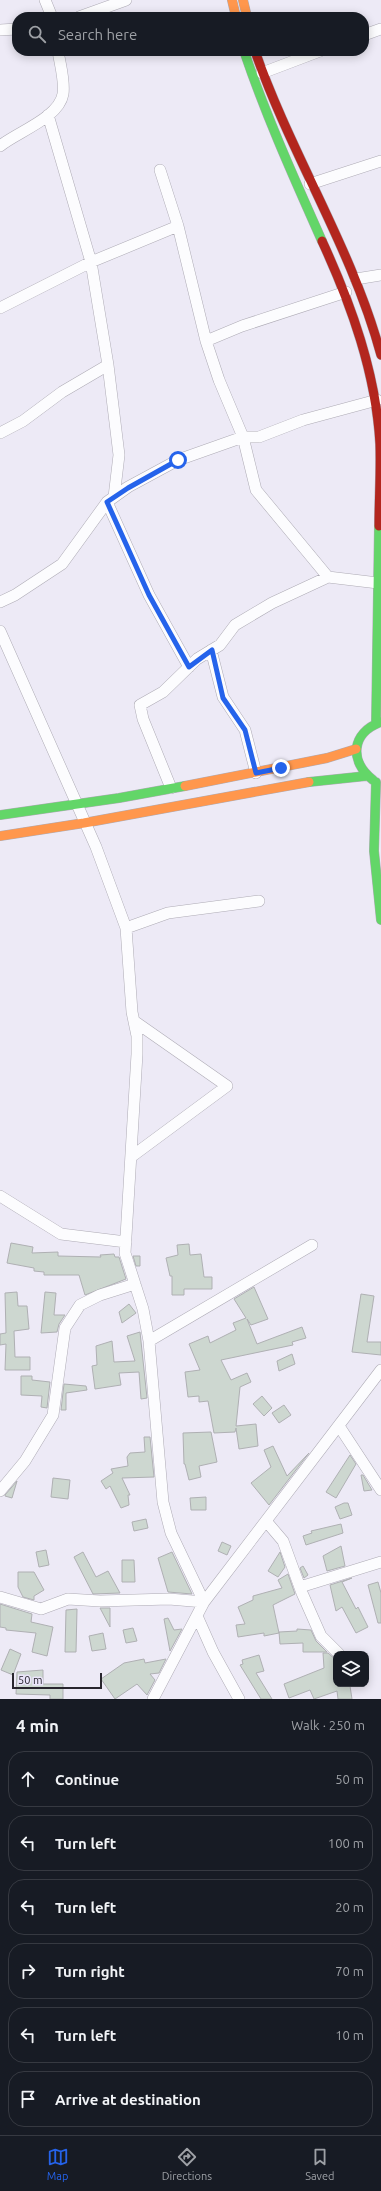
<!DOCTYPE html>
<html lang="en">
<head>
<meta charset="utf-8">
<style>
	:root { --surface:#171b24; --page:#20242c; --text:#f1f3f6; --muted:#9ea1a6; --line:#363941; --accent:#2563eb }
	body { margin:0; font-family:Ubuntu,sans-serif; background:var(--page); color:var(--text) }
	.controls { position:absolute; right:12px; bottom:12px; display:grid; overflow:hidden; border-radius:8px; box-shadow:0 2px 10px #0003 }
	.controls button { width:36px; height:36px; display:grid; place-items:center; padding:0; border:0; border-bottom:1px solid var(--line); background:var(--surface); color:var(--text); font:20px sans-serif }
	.scale { position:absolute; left:12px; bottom:10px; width:90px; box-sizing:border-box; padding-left:4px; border:2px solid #28252e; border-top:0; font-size:11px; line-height:14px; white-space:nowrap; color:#28252e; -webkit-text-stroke:3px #ebe5fb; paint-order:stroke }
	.stop { position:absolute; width:12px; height:12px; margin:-9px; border:3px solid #2563eb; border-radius:50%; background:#fff }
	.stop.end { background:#2563eb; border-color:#fff; box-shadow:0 1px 4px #0008 }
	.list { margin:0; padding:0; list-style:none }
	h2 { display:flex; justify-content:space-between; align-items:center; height:52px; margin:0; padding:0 16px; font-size:17px }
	h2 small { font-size:13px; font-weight:400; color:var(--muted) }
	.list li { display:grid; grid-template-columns:26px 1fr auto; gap:12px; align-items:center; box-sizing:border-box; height:56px; margin:0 8px 8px; padding:0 8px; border:1px solid var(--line); border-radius:16px }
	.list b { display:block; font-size:15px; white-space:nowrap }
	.list em { font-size:13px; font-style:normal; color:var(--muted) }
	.icon { flex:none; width:22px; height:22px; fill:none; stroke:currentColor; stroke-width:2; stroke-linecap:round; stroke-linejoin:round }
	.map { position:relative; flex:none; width:381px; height:1699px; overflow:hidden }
	.search { position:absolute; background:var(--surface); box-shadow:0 2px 10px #0003; left:12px; right:12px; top:12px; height:44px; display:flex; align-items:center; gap:10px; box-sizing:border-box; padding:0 14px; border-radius:16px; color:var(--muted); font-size:15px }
	.sheet { height:436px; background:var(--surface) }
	nav { display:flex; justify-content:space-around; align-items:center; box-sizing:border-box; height:56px; border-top:1px solid var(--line); background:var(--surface); font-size:11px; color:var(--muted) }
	nav a { display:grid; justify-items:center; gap:2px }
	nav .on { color:var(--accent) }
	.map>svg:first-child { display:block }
	.building { fill:#cdd7d0; stroke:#afb0b3 }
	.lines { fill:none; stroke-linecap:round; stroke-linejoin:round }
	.street-casing { stroke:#aeabb5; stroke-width:12 }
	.fast-casing { stroke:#aeabb5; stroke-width:10 }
	.slow-casing { stroke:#aeabb5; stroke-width:10 }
	.jam-casing { stroke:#aeabb5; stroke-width:10 }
	.street { stroke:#fcfcfe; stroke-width:11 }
	.fast { stroke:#63d668; stroke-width:9 }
	.slow { stroke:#ff974d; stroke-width:9 }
	.jam { stroke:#b3261e; stroke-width:9 }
	.route { stroke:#2563eb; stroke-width:5 }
</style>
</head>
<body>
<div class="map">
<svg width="381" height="1699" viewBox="0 0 381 1699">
	<rect width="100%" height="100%" fill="#edeaf6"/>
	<path class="building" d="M11,1243L33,1247L32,1253L58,1252V1256L101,1257L100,1255L114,1254L115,1257H119L126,1279L85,1295L79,1275H44V1272L34,1271V1268L7,1263Z
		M189,1244L190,1255L201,1254L204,1277H212V1289H184V1295H172V1276H170L166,1258L178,1255L177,1245Z
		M133,1256H140V1266H136Z
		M254,1287L268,1319L251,1325L247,1319L257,1344L302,1327L306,1338L292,1342L293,1345L221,1360L231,1380L247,1373L251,1382L240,1387L236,1426L256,1424L258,1446L239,1449L236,1428L235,1432L214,1433L208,1401L199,1402V1396L188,1397L185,1372L200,1370L189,1344L208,1336L210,1343L236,1330L233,1323L246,1318L234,1299Z
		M17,1292L18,1306H27L29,1329L14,1331L15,1357H30V1370H5L6,1344L0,1345V1334L6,1333L5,1293Z
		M45,1292L56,1293L54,1315H65L59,1324L57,1332L41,1333Z
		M361,1294L374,1296L367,1342H381V1355L352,1352Z
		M129,1304L136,1313L122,1323L119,1312Z
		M140,1332L147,1398L141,1399L139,1372L119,1373L121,1385L95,1389L92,1366L97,1365L96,1346L112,1341L114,1362L135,1361L127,1336Z
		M292,1354L295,1364L279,1371L277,1361Z
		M21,1376H32V1380L50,1382L47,1408L41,1407L42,1396L21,1395Z
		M64,1384L86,1386L87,1390L66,1393V1410H61Z
		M262,1396L272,1408L264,1416L253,1404Z
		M284,1405L291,1415L279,1423L272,1413Z
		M211,1432L217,1462L199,1466L201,1477L189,1480L185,1464H184L183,1433Z
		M144,1437H150L154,1477L122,1478L130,1495H128L129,1505L121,1508L110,1486L106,1489L101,1481L113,1473L111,1469L128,1466L127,1457L130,1453L145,1452Z
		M273,1446L287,1476L309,1453L269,1505L251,1483L271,1467L264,1450Z
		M350,1455L356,1464L336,1498L326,1492Z
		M361,1475H363L372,1490L364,1491Z
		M53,1478L70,1480L68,1499L51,1497Z
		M17,1481L12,1498L5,1496V1495Z
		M206,1497V1510H191L190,1498Z
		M344,1503H348L352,1515L340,1519L335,1507Z
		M146,1519L148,1528L134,1531L132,1522Z
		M341,1524L343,1533L306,1545L303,1536L312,1533L311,1531Z
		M222,1542L231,1546L227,1555L218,1551Z
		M341,1546L345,1566L327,1571L323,1556Z
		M46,1550L49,1565L39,1567L36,1552Z
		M83,1552L96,1577L108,1571L120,1593L93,1594L74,1557Z
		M172,1552L192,1594L168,1592L158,1558Z
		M280,1552L285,1567L278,1577L268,1571Z
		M122,1560H134L135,1582H122Z
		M303,1566L308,1575L304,1578L300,1568Z
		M18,1572H34L44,1590L34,1596V1600L23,1597L18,1587Z
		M288,1574L295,1594L273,1605L279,1633L264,1636V1633L238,1637L236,1625L245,1624L238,1607L253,1600V1596L282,1588L278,1580Z
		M352,1578L342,1582L356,1609L358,1607L368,1627L356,1633L342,1607L336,1611L330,1585Z
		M378,1582L381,1593V1623H378L368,1585Z
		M0,1604L32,1614L31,1622L53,1627L47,1656L32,1652L36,1633L6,1630V1628L0,1627Z
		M100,1608H110V1627Z
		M77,1609L76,1652H65L66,1610Z
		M168,1618L174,1630L182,1629L170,1651L164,1619Z
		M133,1628L137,1641L126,1643L123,1630Z
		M297,1629L311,1630L316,1641L327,1652H303V1643L280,1644L279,1632L297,1631Z
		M103,1633L106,1649L92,1651L89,1636Z
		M10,1649L21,1654L13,1675L1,1670Z
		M323,1653H328L336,1660V1684H354L350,1686L352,1699H338L337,1691L314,1699L310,1690L289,1698L284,1684L324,1668Z
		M259,1655L264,1671L256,1673L272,1699H261L240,1665L243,1664L242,1660Z
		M144,1659L145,1663L166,1659L159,1673L150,1674L155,1680L147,1695L137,1684L115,1699L101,1679L124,1663Z
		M43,1670V1684H63V1699H50V1695L16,1694L17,1672Z"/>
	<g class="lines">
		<defs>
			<path id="street" d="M45,0L52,17
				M79,17L126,0
				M0,30L17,29
				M364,35L381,29
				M262,73L320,51
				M48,115L91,262L108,365L119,455L114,497
				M0,146C17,132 59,118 63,94C65,81 60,64 58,51
				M160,170L178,226L206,341L219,380L243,437L256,490L328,577L378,583
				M310,184L381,161
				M356,279L381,275
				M0,308L91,262L178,226
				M206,341L242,326L346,292
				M0,433L23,421L62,392L108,365
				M107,502L149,595L189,667
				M0,602L15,595L62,564L107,502L128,487L178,460L243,437H259L303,420L377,400
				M0,631L96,847L126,928L132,1012L137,1036V1054L125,1253L143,1309L149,1341L163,1502L171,1533L204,1602L169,1599L100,1601L68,1599L41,1609L0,1597
				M211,650L223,697L245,730L256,773
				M171,788L143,719L140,705L163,692L197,659L220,645L235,625L272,603L328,577
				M126,928L168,913L259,901
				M131,1157L227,1086L134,1021
				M0,1196L61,1234L126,1242
				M149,1341L312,1245
				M339,1426L381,1490
				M0,1491L25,1461L53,1415L65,1328L80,1305L100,1295L135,1284
				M266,1521L283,1541L302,1593L321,1636L339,1654
				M300,1587L381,1562
				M197,1616L213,1652L239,1699
				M153,1699L204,1602L381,1370"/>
			<path id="fast" d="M244,51C266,116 294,178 322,241
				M376,723L379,526
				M373,780C349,761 351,733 381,722
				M309,782L366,776
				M376,782L374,851L381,920
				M0,815L119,798L185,786"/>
			<path id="slow" d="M232,0L236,17
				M243,0L247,17
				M185,786L327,758L356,749
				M0,836L84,823L309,782"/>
			<path id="jam" d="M255,51C291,155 352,248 381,355
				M322,241C351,304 376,373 380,444C381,471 379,499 379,526"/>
		</defs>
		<use href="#street" class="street-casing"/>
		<use href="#fast" class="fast-casing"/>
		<use href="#slow" class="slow-casing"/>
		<use href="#jam" class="jam-casing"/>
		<use href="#street" class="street"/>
		<use href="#fast" class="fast"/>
		<use href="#slow" class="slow"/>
		<use href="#jam" class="jam"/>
	</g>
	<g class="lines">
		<path class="route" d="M178,460L128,488L107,502L149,595L189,667L212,650L223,698L245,730L256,773L281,768"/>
	</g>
</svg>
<div class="controls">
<button><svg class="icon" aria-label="layers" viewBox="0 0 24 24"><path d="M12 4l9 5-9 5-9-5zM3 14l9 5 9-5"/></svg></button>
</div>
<div class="scale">50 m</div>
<div class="stop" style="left:178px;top:460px"></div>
<div class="stop end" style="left:281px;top:768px"></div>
<div class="search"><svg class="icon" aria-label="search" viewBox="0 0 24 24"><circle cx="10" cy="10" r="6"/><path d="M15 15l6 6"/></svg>Search here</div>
</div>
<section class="sheet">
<h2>4 min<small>Walk · 250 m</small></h2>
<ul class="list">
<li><svg class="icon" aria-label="ahead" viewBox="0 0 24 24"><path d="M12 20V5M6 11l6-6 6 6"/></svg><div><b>Continue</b></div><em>50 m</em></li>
<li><svg class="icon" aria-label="left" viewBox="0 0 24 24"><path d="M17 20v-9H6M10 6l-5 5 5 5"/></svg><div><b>Turn left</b></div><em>100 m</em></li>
<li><svg class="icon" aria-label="left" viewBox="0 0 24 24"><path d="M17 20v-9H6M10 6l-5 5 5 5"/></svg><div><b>Turn left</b></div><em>20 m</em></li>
<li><svg class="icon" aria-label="right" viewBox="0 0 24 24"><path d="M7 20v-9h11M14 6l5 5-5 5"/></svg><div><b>Turn right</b></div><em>70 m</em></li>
<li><svg class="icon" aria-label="left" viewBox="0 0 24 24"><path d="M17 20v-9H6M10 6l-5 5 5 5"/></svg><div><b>Turn left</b></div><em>10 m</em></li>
<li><svg class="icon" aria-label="arrive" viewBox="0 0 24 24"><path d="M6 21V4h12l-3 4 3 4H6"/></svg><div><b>Arrive at destination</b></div></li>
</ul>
</section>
<nav>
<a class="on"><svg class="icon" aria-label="map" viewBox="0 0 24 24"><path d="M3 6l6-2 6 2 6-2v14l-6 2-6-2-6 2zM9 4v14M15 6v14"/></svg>Map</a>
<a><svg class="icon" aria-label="directions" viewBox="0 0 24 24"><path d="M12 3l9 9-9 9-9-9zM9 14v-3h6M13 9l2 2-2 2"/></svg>Directions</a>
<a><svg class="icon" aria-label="saved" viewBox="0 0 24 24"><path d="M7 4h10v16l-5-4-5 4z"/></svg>Saved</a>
</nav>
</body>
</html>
